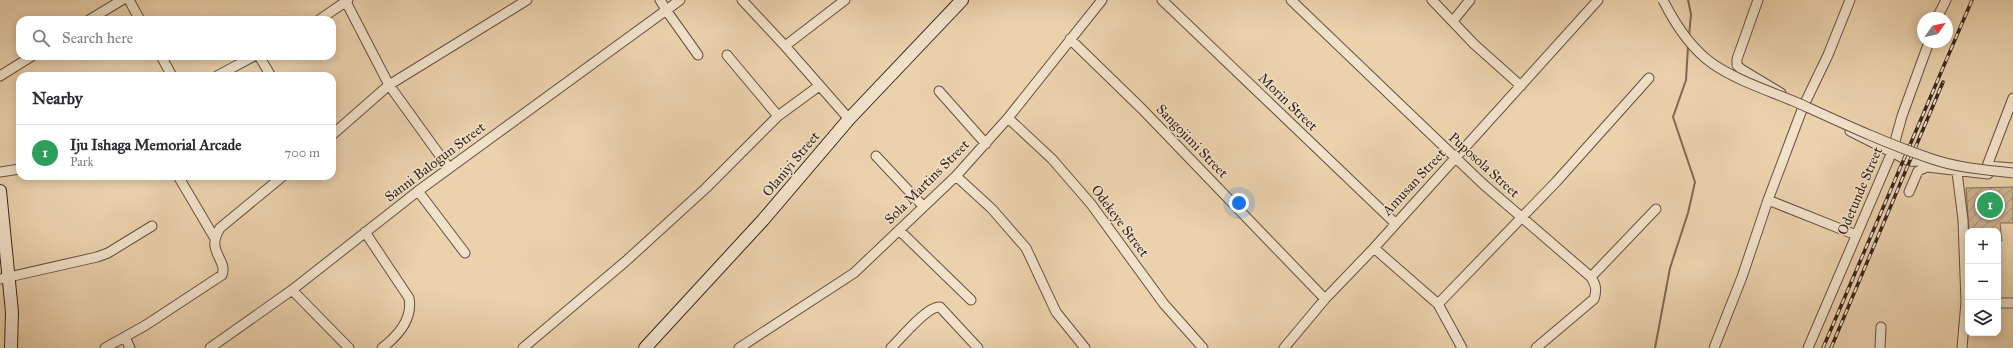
<!DOCTYPE html>
<html lang="en">
<head>
<meta charset="utf-8">
<style>
	:root { --surface:#fff; --page:#f7f7f7; --text:#2b2b33; --muted:#7c7c81; --line:#e1e1e2; --accent:#8f2418 }
	body { margin:0; font-family:"IM FELL Great Primer",serif; background:var(--page); color:var(--text) }
	.controls { position:absolute; right:12px; bottom:12px; display:grid; overflow:hidden; border-radius:8px; box-shadow:0 2px 10px #0003 }
	.controls button { width:36px; height:36px; display:grid; place-items:center; padding:0; border:0; border-bottom:1px solid var(--line); background:var(--surface); color:var(--text); font:20px sans-serif }
	.compass { position:absolute; left:1917px; top:12px; width:36px; height:36px; border-radius:50%; background:var(--surface); box-shadow:0 2px 10px #0003; rotate:56deg }
	.you { position:absolute; left:1239px; top:203px; width:14px; height:14px; margin:-10px; border:3px solid #fff; border-radius:50%; background:#1a73e8; box-shadow:0 0 0 6px #1a73e833 }
	.badge { display:grid; place-items:center; width:26px; height:26px; border-radius:50%; background:var(--accent); color:#fff; font-size:13px; font-weight:700 }
	.pin { position:absolute; translate:-50% -50%; border:2px solid #fff; box-shadow:0 1px 4px #0006 }
	.list { margin:0; padding:0; list-style:none }
	h2 { display:flex; justify-content:space-between; align-items:center; height:52px; margin:0; padding:0 16px; font-size:17px }
	h2 small { font-size:13px; font-weight:400; color:var(--muted) }
	.list li { display:grid; grid-template-columns:26px 1fr auto; gap:12px; align-items:center; box-sizing:border-box; height:56px; padding:0 16px; border-top:1px solid var(--line) }
	.list b { display:block; font-size:15px; white-space:nowrap }
	.list p { margin:0; font-size:13px; white-space:nowrap; color:var(--muted) }
	.list em { font-size:13px; font-style:normal; color:var(--muted) }
	.icon { flex:none; width:22px; height:22px; fill:none; stroke:currentColor; stroke-width:2; stroke-linecap:round; stroke-linejoin:round }
	.map { position:relative; flex:none; width:2013px; height:348px; overflow:hidden }
	.search { position:absolute; background:var(--surface); box-shadow:0 2px 10px #0003; left:16px; top:16px; width:320px; height:44px; display:flex; align-items:center; gap:10px; box-sizing:border-box; padding:0 14px; border-radius:12px; color:var(--muted); font-size:15px }
	.panel { position:absolute; background:var(--surface); box-shadow:0 2px 10px #0003; left:16px; top:72px; width:320px; height:108px; border-radius:12px }
	.map>svg:first-child { display:block }
	.garden { fill:url(#garden-furrows); stroke:#836d58 }
	.lines { fill:none; stroke-linecap:round; stroke-linejoin:round }
	.stream { stroke:#7f6956; stroke-width:2 }
	.street-casing { stroke:#665040; stroke-width:11 }
	.secondary-casing { stroke:#39251c; stroke-width:14 }
	.street { stroke:#f2e2ca; stroke-width:9 }
	.secondary { stroke:#f2e2ca; stroke-width:12 }
	.rail-casing { stroke:#39251c; stroke-width:3.5 }
	.rail { stroke:#f2e2ca; stroke-width:2; stroke-dasharray:6; stroke-linecap:butt }
	.street-bridge-casing { stroke:#665040; stroke-width:11; stroke-linecap:butt }
	.street-bridge { stroke:#f2e2ca; stroke-width:9 }
	.labels { text-anchor:middle; dominant-baseline:central; stroke-width:3; stroke-linejoin:round; paint-order:stroke }
	.street-label { font-size:14px; fill:#39251c; stroke:#f2e2ca }
</style>
</head>
<body>
<div class="map">
<svg width="2013" height="348" viewBox="0 0 2013 348">
	<defs>
		<pattern id="garden-furrows" width="10" height="10" patternUnits="userSpaceOnUse"><rect width="10" height="10" fill="#cdb594"/><path d="M-1 1l2-2M0 10L10 0M9 11l2-2" fill="none" stroke="#a79378"/></pattern>
	</defs>
	<rect width="100%" height="100%" fill="#ebd2ad"/>
	<filter id="stains"><feTurbulence type="fractalNoise" baseFrequency=".005" numOctaves="4"/><feColorMatrix values="0 0 0 0 .2 0 0 0 0 .09 0 0 0 0 .02 0 0 0 .5 -.17"/></filter>
	<radialGradient id="worn" r=".72"><stop offset=".6" stop-color="#630" stop-opacity="0"/><stop offset="1" stop-color="#630" stop-opacity=".3"/></radialGradient>
	<path class="garden" d="M2013,187V223H2000L2002,241H1998V231H1969L1966,188Z"/>
	<g class="lines">
		<path class="stream" d="M1688,0L1691,14L1689,37
			M1655,348L1670,268L1688,213L1695,182L1673,117L1686,80L1688,47"/>
		<defs>
			<path id="street" d="M129,0L140,20
				M345,0L389,85L449,168
				M660,0L666,10L698,55
				M742,0L785,46L849,119
				M1162,0L1395,223
				M1291,0L1483,184L1591,277C1596,285 1597,290 1594,299L1536,348
				M1432,0L1474,44L1521,86
				M1758,0L1737,59V65L1741,69L1781,93
				M1937,18L1946,0
				M89,20L122,0
				M319,20L348,0
				M1453,21L1470,0
				M1070,39L1142,109L1325,299
				M785,46L845,0
				M727,55L778,116
				M161,56L172,76
				M259,56L271,76
				M0,76L32,56
				M217,76L254,56
				M939,91L986,144
				M1008,118L1052,159L1091,204L1164,304L1203,348
				M1850,131L1907,160C1915,163 1924,160 1933,161
				M332,135L389,85L527,0
				M876,156L923,206
				M1987,166L2013,98
				M1988,166L2013,168
				M0,172L20,169
				M1957,172L1963,220L1966,302L1962,348
				M178,176L214,237
				M956,176L992,209L1026,248L1056,312L1085,348
				M418,191L465,253
				M1909,192L1918,171L1927,167L1988,174
				M1768,200L1856,235
				M899,230L971,300
				M365,232L409,298C413,319 399,335 382,348
				M1374,248L1438,304L1462,348
				M1591,277L1656,209
				M0,279L97,257L108,253L152,226
				M292,290L349,348
				M1998,303H2013
				M1438,304L1556,182L1649,78
				M125,337L130,348
				M105,348L146,325L222,275C228,259 205,252 220,228L283,176
				M210,348L292,290L418,191L680,0
				M523,348L626,261L706,188L778,116L819,86
				M739,348L854,273L956,176L1008,118L1102,0
				M891,348C900,339 928,305 940,307L978,348
				M1284,348L1325,299L1374,248L1598,0
				M1714,348L1742,277L1768,200L1803,107L1828,55L1850,0
				M1808,348L1892,152L1902,116L1929,42
				M1880,348L1881,327"/>
			<path id="secondary" d="M0,191L12,312L11,348
				M645,348L763,220L849,119L962,0"/>
		</defs>
		<use href="#street" class="street-casing"/>
		<use href="#secondary" class="secondary-casing"/>
		<use href="#street" class="street"/>
		<use href="#secondary" class="secondary"/>
		<defs>
			<path id="rail" d="M1823,348L1972,0
				M1831,348L1943,82"/>
		</defs>
		<use href="#rail" class="rail-casing"/>
		<use href="#rail" class="rail"/>
		<defs>
			<path id="street-bridge" d="M1663,0C1675,24 1690,48 1713,64C1738,81 1770,91 1798,103C1842,123 1887,144 1932,159C1958,168 1986,170 2013,173"/>
		</defs>
		<use href="#street-bridge" class="street-bridge-casing"/>
		<use href="#street-bridge" class="street-bridge"/>
	</g>
	<g class="labels">
		<g class="street-label">
			<text transform="translate(1288 102) rotate(44)">Morin Street</text>
			<text transform="translate(1192 141) rotate(46)">Sangojimi Street</text>
			<text transform="translate(435 162) rotate(-37)">Sanni Balogun Street</text>
			<text transform="translate(791 164) rotate(-50)">Olaniyi Street</text>
			<text transform="translate(1484 165) rotate(42)">Puposola Street</text>
			<text transform="translate(927 182) rotate(-45)">Sola Martins Street</text>
			<text transform="translate(1414 182) rotate(-47)">Amusan Street</text>
			<text transform="translate(1860 191) rotate(-67)">Odetunde Street</text>
			<text transform="translate(1120 221) rotate(53)">Odekeye Street</text>
		</g>
	</g>
	<rect width="100%" height="100%" filter="url(#stains)"/>
	<rect width="100%" height="100%" fill="url(#worn)"/>
</svg>
<div class="controls">
<button>+</button>
<button>−</button>
<button><svg class="icon" aria-label="layers" viewBox="0 0 24 24"><path d="M12 4l9 5-9 5-9-5zM3 14l9 5 9-5"/></svg></button>
</div>
<svg class="compass" viewBox="-18 -18 36 36"><path d="M0-13l5 13h-10z" fill="#e53935"/><path d="M0 13l5-13h-10z" fill="#7c7c81"/></svg>
<div class="you"></div>
<div class="pin badge" style="left:1990px;top:205px;background:#2e9e5b">1</div>
<div class="search"><svg class="icon" aria-label="search" viewBox="0 0 24 24"><circle cx="10" cy="10" r="6"/><path d="M15 15l6 6"/></svg>Search here</div>
<section class="panel">
<h2>Nearby<small></small></h2>
<ul class="list">
<li><span class="badge" style="background:#2e9e5b">1</span><div><b>Iju Ishaga Memorial Arcade</b><p>Park</p></div><em>700 m</em></li>
</ul>
</section>
</div>
</body>
</html>
